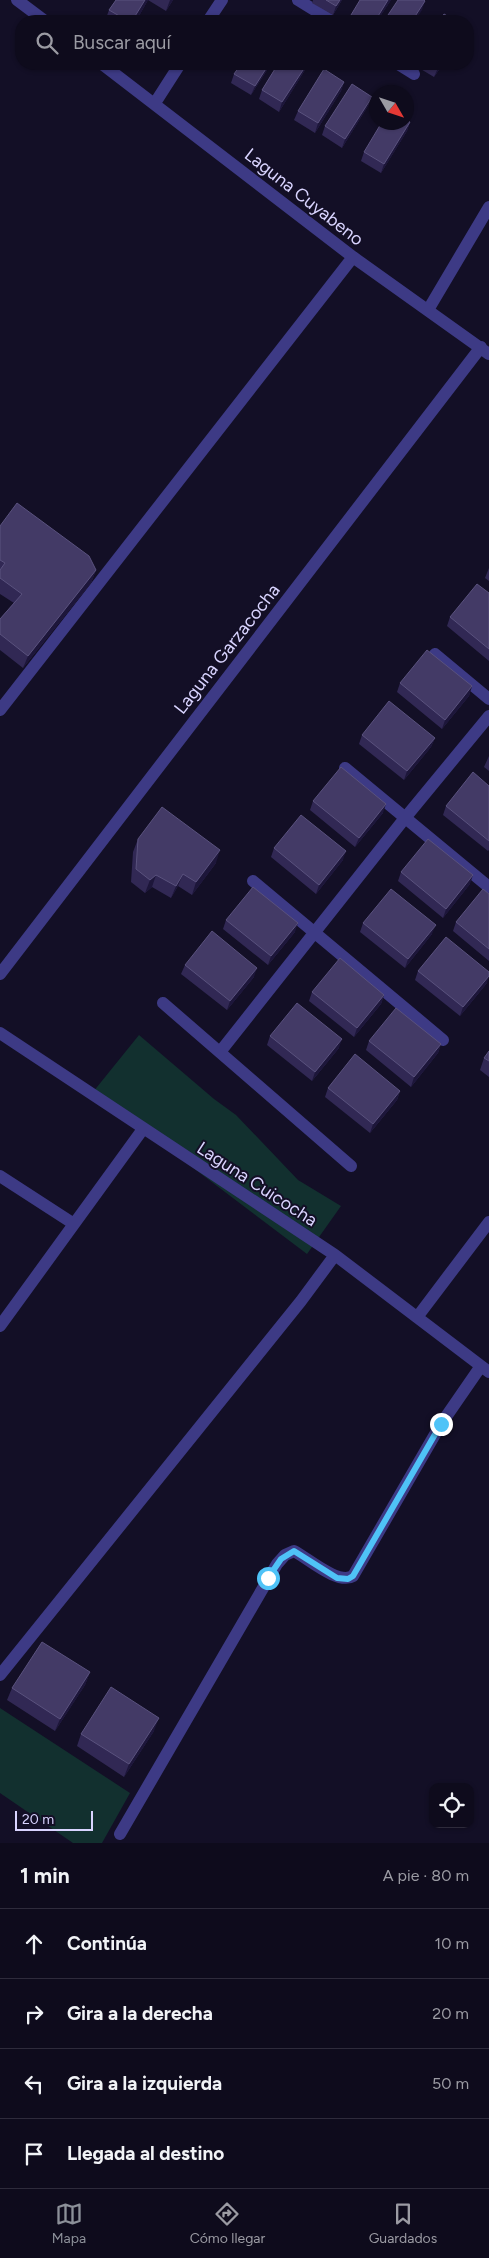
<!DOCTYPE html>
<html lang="es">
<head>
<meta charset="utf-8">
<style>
	:root { --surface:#0e0b1c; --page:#171425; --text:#f1f3f6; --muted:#9b9ba3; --line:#2e2b3b; --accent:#8c9099 }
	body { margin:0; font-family:Figtree,sans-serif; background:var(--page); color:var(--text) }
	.controls { position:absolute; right:15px; bottom:15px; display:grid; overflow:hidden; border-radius:10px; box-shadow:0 1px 4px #0004 }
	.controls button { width:45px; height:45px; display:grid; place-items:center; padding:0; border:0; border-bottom:1px solid var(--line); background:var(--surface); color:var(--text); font:25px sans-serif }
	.compass { position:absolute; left:369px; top:85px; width:45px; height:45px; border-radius:50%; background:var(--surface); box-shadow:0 1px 4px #0004; rotate:129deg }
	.scale { position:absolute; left:15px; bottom:12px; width:78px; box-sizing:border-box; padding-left:5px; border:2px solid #d9d4ff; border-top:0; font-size:14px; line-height:18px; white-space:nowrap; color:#d9d4ff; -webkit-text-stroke:4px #130f26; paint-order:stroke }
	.stop { position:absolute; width:15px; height:15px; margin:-11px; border:4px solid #4fc3f7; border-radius:50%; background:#fff }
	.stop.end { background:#4fc3f7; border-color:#fff; box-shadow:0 1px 5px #0008 }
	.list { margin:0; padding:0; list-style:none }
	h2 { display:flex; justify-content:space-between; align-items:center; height:65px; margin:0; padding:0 20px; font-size:21px }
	h2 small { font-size:16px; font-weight:400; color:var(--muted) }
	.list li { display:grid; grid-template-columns:32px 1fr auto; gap:15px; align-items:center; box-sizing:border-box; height:70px; padding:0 20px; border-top:1px solid var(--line) }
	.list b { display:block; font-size:19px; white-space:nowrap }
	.list em { font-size:16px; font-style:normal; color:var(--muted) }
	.icon { flex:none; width:28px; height:28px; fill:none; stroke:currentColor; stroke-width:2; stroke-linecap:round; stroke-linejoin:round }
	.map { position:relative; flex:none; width:489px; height:1843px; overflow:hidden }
	.search { position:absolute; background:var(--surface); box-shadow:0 1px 4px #0004; left:15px; right:15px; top:15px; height:55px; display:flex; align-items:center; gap:12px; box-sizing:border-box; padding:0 18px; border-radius:20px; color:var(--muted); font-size:19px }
	.sheet { height:345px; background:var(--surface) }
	nav { display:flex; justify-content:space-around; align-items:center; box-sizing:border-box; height:70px; border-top:1px solid var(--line); background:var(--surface); font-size:14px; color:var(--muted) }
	nav a { display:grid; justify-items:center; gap:2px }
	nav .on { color:var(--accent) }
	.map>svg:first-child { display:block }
	.green { fill:#12302f }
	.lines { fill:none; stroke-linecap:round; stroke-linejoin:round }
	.minor { stroke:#3d3a85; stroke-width:12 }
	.wall { fill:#312854 }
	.shaded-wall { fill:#1d163a }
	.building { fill:#433a66; stroke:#5a527e }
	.route { stroke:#4fc3f7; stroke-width:6 }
	.labels { text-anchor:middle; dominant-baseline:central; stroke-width:4; stroke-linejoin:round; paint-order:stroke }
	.street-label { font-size:18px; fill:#d9d4ff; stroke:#130f26 }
</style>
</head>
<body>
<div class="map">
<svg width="489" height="1843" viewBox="0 0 489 1843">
	<rect width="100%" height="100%" fill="#130f26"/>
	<path class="green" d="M139,1035L214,1099L236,1115L298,1180L341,1206L307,1254L93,1092Z
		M0,1708L130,1793L102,1843H73L0,1793Z"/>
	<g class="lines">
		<path class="minor" d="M17,0L45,21
			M298,0L332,21
			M208,21L222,0
			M102,64L353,257L489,354
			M398,64L414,74
			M155,103L180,64
			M428,310L489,207
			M435,654L489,699
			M0,710L353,257
			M345,768L489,887
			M253,881L443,1040
			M0,974L481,347
			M163,1003L351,1166
			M0,1033L335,1255L489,1372
			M220,1052L405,818L489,716
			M0,1176L74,1224
			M418,1316L489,1222
			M0,1326L143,1129
			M0,1675L301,1301L335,1255
			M120,1834L277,1564L285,1555L294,1551C309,1559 338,1585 353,1576L441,1424L481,1366"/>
	</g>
	<path class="wall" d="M116,0H173L166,11L148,0L136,21H105L109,10Z
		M313,0H342L333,15L312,3Z
		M391,0L377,21H349L351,15Z
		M241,64H271L251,95L231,83L234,74Z
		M278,64H307L305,70L279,112L259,99L262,90Z
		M414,64H443L434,77L414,65Z
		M344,82L341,91L315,133L294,120L298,111Z
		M372,97L368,106L342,148L322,135L325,126Z
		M410,122L407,131L381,173L361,161L364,152Z
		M0,526L96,570L91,583L23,668L0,650V619L14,603L0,594Z
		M489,568V581L485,578Z
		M489,593V661L447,626L450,617Z
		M400,683L472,686L469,696L442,729L397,692Z
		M362,735L435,738L431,747L404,780L359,744Z
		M489,756V771L484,767Z
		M489,786V850L488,851L443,815L446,806Z
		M313,801L383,813L355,847L310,810Z
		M138,839L216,863L192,895L178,886L171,898L152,887L145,893L131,882L133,852Z
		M274,848L343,860L316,894L271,857Z
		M401,872L470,884L443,918L398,881Z
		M489,894V961L453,931L456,922Z
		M226,920L295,932L268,965L223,929Z
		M363,923L432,934L405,968L360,932Z
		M185,965L254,977L227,1010L181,974Z
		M418,971L487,983L460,1016L415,980Z
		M312,992L384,995L381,1004L354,1037L309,1001Z
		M270,1036L339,1048L312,1081L267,1045Z
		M369,1041L441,1044L438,1053L411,1087L366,1050Z
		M489,1051V1077L480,1070L484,1058Z
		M328,1088L400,1091L397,1100L370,1133L325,1097Z
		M90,1672L85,1685L55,1731L7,1700L12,1688Z
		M154,1731L124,1777L77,1746L81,1734Z"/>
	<path class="shaded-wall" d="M145,0H148L136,21H132Z
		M170,0H173L166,11Z
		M340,0H342L333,15L336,6Z
		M388,0H391L377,21H375Z
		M425,1L422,10L415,21H412Z
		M269,64H271L251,95L255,86Z
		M307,64L305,70L279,112L282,102Z
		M440,64H443L434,77L438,68Z
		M344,82L341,91L315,133L318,123Z
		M372,97L368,106L342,148L345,139Z
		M410,122L407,131L381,173L384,164Z
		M96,570L91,583L23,668L28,656Z
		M472,686L469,696L442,729L445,720Z
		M435,738L431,747L404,780L407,771Z
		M386,804L383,813L355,847L359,838Z
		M220,850L216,863L192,895L196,882Z
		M346,851L343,860L316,894L319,885Z
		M183,874L178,886L171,898L176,886Z
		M156,875L152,887L145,893L150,880Z
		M473,875L470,884L443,918L446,909Z
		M298,923L295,932L268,965L271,956Z
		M436,925L432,934L405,968L408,959Z
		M257,968L254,977L227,1010L230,1001Z
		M489,976L487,983L460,1016L463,1007Z
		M384,995L381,1004L354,1037L357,1028Z
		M342,1039L339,1048L312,1081L315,1072Z
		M441,1044L438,1053L411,1087L414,1077Z
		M400,1091L397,1100L370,1133L373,1124Z
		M90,1672L85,1685L55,1731L60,1719Z
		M159,1718L154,1731L124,1777L129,1764Z"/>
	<path class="building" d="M116,0H145L132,21H128L109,10Z
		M326,0H340L336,6Z
		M360,0H388L375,21H362L351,15Z
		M398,0H424L425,1L412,21H384Z
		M444,14L456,21H439Z
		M241,64H269L255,86L234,74Z
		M278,64H307L282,102L262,90Z
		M431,64H440L438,68Z
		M324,69L344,82L318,123L298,111Z
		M352,84L372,97L345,139L325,126Z
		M406,120L410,122L384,164L364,152L382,122H406Z
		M17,503L89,556L96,570L28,656L0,634V619L22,594L0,578V570L5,563L0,560V526Z
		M477,584L489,593V649L450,617Z
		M427,650L472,686L445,720L400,683Z
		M389,701L435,738L407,771L362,735Z
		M341,767L386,804L359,838L313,801Z
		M473,772L489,786V841L446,806Z
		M162,807L220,850L196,882L183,874L176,886L156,875L150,880L136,869L138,839Z
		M301,815L346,851L319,885L274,848Z
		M428,839L473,875L446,909L401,872Z
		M253,887L298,923L271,956L226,920Z
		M391,889L436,925L408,959L363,923Z
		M483,889L489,894V949L456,922Z
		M212,931L257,968L230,1001L185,965Z
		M446,937L489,972V976L463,1007L418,971Z
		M340,958L384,995L357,1028L312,992Z
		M297,1003L342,1039L315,1072L270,1036Z
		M396,1008L441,1044L414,1077L369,1041Z
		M489,1051V1061L484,1058Z
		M355,1054L400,1091L373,1124L328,1088Z
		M42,1642L90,1672L60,1719L12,1688Z
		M111,1687L159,1718L129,1764L81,1734Z"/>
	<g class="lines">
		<path class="route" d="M268,1578L281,1559L294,1551L337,1578L348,1579L353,1576L441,1424"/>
	</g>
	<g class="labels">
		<g class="street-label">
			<text transform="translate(304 197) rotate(38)">Laguna Cuyabeno</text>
			<text transform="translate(227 649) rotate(-52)">Laguna Garzacocha</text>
			<text transform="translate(257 1184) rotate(33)">Laguna Cuicocha</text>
		</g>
	</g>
</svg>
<div class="controls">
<button><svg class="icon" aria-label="locate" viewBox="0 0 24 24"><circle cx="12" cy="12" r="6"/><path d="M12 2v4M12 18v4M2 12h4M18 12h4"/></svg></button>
</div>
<svg class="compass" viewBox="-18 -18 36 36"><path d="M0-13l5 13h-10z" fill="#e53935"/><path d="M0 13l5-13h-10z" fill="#9b9ba3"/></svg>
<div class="scale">20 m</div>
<div class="stop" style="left:268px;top:1578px"></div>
<div class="stop end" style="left:441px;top:1424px"></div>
<div class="search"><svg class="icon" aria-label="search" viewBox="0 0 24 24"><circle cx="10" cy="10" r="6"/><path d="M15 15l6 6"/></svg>Buscar aquí</div>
</div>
<section class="sheet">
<h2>1 min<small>A pie · 80 m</small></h2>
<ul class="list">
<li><svg class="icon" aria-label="ahead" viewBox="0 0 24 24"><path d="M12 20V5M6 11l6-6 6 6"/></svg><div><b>Continúa</b></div><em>10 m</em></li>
<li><svg class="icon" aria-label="right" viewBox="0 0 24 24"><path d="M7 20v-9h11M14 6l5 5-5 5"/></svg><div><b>Gira a la derecha</b></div><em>20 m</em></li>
<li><svg class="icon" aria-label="left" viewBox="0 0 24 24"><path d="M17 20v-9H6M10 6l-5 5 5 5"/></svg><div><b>Gira a la izquierda</b></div><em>50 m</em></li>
<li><svg class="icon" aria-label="arrive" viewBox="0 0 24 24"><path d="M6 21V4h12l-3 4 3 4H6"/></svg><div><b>Llegada al destino</b></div></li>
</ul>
</section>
<nav>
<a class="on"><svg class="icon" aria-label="map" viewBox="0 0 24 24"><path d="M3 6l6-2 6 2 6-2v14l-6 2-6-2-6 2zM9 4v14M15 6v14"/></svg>Mapa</a>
<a><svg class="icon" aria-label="directions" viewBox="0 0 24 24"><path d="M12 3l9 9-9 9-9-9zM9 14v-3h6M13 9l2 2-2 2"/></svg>Cómo llegar</a>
<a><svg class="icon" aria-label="saved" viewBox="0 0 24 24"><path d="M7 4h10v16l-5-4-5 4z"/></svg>Guardados</a>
</nav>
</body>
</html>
